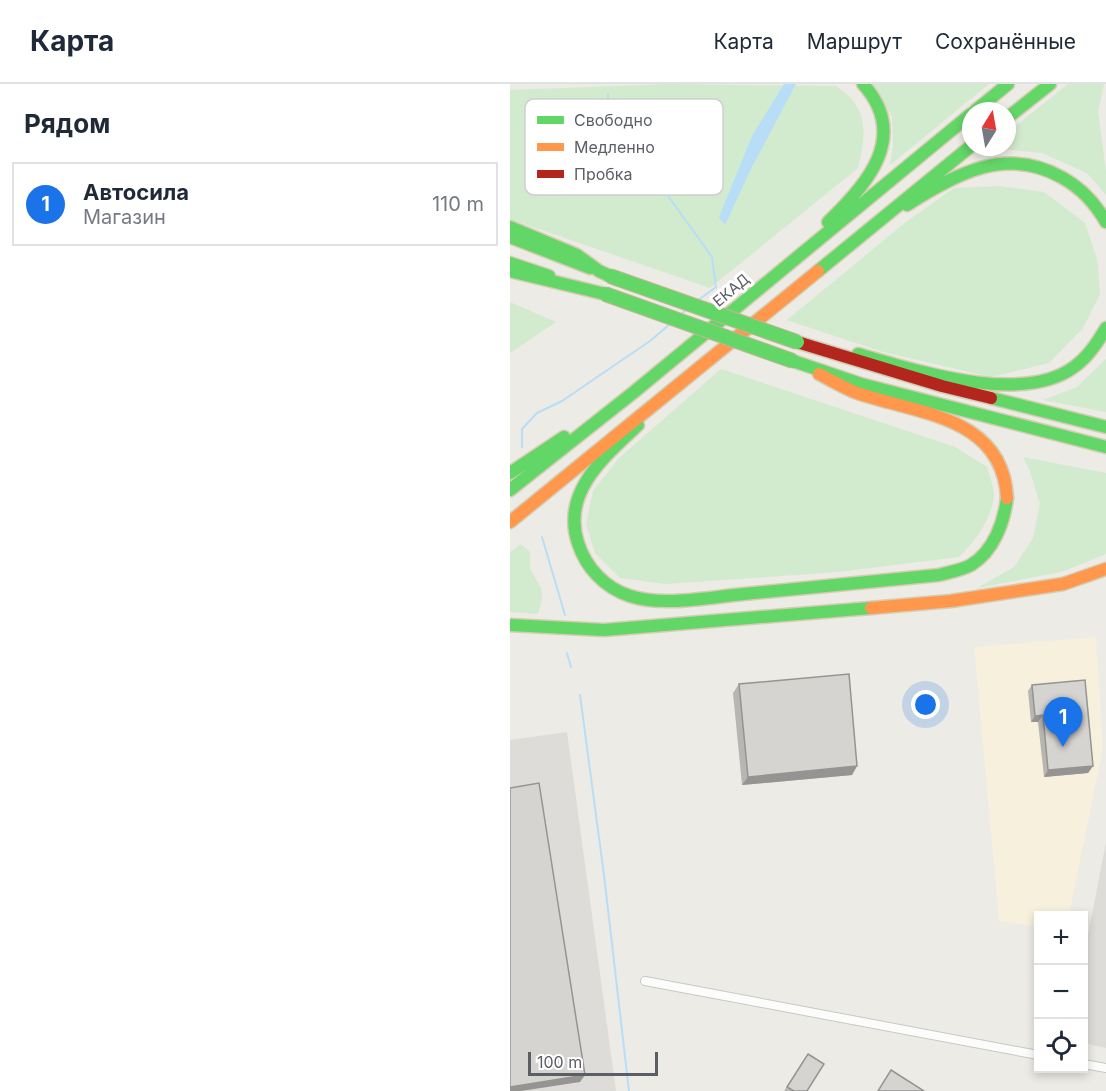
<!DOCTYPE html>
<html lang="ru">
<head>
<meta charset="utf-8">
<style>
	:root { --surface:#fff; --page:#f2f2f3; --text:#1f2937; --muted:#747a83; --line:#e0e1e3; --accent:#1a73e8 }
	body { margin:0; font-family:Inter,sans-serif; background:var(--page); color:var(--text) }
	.controls { position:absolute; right:18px; bottom:18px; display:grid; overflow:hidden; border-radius:0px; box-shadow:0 3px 9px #0003 }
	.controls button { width:54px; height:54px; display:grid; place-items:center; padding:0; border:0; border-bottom:2px solid var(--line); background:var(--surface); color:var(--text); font:30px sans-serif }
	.compass { position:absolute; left:452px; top:18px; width:54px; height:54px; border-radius:50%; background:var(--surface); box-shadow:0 3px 9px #0003; rotate:11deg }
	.scale { position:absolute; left:18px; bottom:15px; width:130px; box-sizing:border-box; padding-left:6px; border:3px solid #5b5f65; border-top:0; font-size:16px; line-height:21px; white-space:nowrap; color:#5b5f65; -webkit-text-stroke:4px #fff; paint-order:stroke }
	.you { position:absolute; left:416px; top:621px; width:21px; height:21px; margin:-15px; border:4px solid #fff; border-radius:50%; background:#1a73e8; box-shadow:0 0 0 9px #1a73e833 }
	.badge { display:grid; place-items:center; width:39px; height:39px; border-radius:50%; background:var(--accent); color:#fff; font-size:20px; font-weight:700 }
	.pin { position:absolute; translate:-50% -50px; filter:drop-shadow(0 2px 3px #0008) }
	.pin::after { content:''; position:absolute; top:32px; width:21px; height:18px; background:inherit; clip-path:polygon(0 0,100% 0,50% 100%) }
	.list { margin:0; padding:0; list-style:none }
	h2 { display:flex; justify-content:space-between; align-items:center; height:78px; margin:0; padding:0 24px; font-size:26px }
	h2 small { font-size:20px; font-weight:400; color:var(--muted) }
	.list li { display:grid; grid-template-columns:39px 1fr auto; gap:18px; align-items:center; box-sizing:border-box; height:84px; margin:0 12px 12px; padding:0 12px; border:2px solid var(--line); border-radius:0px }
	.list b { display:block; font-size:22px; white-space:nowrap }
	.list p { margin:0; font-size:20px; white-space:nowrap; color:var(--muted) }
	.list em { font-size:20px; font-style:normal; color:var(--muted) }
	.icon { flex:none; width:33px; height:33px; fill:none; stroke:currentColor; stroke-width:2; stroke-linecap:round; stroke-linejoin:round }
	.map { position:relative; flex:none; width:596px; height:1007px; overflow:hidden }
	header { display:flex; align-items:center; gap:36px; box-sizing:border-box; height:84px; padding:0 30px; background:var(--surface); border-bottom:2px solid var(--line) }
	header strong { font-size:28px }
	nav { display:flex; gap:33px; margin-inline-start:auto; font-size:21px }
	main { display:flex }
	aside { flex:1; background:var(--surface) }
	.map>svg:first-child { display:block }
	.commercial { fill:#f6f0dd }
	.industrial { fill:#dedcd8 }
	.green { fill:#d2eace }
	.water { fill:#b8def7 }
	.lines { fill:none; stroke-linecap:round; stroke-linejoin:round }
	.stream { stroke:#b8def7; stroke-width:2 }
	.street-casing { stroke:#c8c8c7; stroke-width:10 }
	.fast-casing { stroke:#d6ccb1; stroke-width:15 }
	.slow-casing { stroke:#d6ccb1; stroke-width:15 }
	.jam-casing { stroke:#d6ccb1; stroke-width:15 }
	.street { stroke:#fcfcfb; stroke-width:8 }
	.fast { stroke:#63d668; stroke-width:12 }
	.slow { stroke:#ff974d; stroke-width:12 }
	.jam { stroke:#b3261e; stroke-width:12 }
	.fast-bridge-casing { stroke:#c4b492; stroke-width:16; stroke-linecap:butt }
	.fast-bridge { stroke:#63d668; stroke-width:14 }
	.wall { fill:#b7b6b3 }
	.shaded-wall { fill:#959492 }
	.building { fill:#d5d4d0; stroke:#959492; stroke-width:1.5 }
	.labels { text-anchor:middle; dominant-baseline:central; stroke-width:6; stroke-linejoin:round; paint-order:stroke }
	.street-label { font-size:15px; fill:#5b5f65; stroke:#fff }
	.key { fill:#fff; stroke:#cecfd1; stroke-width:1.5 }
	.key-label { font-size:16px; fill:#5b5f65 }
</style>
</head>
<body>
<header>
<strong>Карта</strong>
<nav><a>Карта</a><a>Маршрут</a><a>Сохранённые</a></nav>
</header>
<main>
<aside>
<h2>Рядом<small></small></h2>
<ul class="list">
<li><span class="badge">1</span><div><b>Автосила</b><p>Магазин</p></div><em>110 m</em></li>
</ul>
</aside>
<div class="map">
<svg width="596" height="1007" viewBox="0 0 596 1007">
	<rect width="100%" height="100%" fill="#ecebe5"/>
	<path class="commercial" d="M586,553L593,664L559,831L528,832V843L489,837L464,563Z"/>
	<path class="industrial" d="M57,648L106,1007H0V656Z
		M596,758V964L574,959V872Z"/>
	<path class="green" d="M159,0L326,2C332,7 340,12 344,18C359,39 353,62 348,84L200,204L0,135V6Z
		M363,0H479L380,81L383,62L382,33Z
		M558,0H594L588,28L596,87V111L577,89L532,69L478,64L497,63V49Z
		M489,102L534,108L575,139L587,175L590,210L573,244L539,279L481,293L373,268L277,236L396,138L444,104Z
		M0,218L46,238L0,269Z
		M596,275V328L533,316L567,303Z
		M211,285L445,363L477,383C479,391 484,403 484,411C482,435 465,457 449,473L328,488L155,500L110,494L85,469L76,440L83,407L109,374Z
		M513,373L596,389V470L551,488L467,504L504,483L523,454L530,420L520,387Z
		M11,460L20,468V485L31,504L32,515L28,530L0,528V468Z"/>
	<path class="water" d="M274,0H286L240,87L215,141L209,133L242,52Z"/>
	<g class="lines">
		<path class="stream" d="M98,10V21L140,87L202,173L206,203L187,217
			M169,232L178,224
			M12,363V345L27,329L52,317L140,257L160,240
			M32,453L55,531
			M57,569L61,583
			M70,611L94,791L119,1007"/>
		<defs>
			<path id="street" d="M135,897L528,971
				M574,980L596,984"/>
			<path id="fast" d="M465,27L498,0
				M497,34L540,0
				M397,121C445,90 496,62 551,93C570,103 585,119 596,138
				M318,138C357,101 400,52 353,0
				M0,143L67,171L89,187L100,192
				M0,153L80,184
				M0,179L39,192
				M0,187L95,210
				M308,187L461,62
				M348,270C405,286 511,322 564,283C578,273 587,259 596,244
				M283,277L351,300L596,363
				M481,314L596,343
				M128,341C95,372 51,408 68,459C76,484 95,504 120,512C153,523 200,513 234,510C299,504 364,497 429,491C440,488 452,486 461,481C484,467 494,438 497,414
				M0,389L54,353
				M0,406L124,308L461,30
				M0,541L94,546L361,524"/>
			<path id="slow" d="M309,290C321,296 334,304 347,309C408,330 493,332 497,414
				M0,438L308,187
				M361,524L441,517L553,500L596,485"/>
			<path id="jam" d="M287,258L432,302L481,314"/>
		</defs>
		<use href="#street" class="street-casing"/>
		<use href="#fast" class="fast-casing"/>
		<use href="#slow" class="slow-casing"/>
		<use href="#jam" class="jam-casing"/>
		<use href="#street" class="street"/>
		<use href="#fast" class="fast"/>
		<use href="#slow" class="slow"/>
		<use href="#jam" class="jam"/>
		<defs>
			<path id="fast-bridge" d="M100,192L287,258
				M95,210L283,277"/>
		</defs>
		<use href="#fast-bridge" class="fast-bridge-casing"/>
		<use href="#fast-bridge" class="fast-bridge"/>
	</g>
	<path class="wall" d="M229,600L347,682L342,691L232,701L223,609Z
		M522,601L583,682L578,689L534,693L528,638H521L518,607Z
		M293,977L297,1007H274Z"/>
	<path class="shaded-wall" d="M533,631L528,638H521L525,632Z
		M347,682L342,691L232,701L238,693Z
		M583,682L578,689L534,693L538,686Z
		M75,991L70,998L11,1007H0V1003Z"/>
	<path class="building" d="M339,590L347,682L238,693L229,600Z
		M575,596L583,682L538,686L533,631L525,632L522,601Z
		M29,699L75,991L0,1003V704Z
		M298,970L314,980L297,1007H284L277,1003Z
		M381,986L414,1007H368Z"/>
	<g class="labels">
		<g class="street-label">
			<text transform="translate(221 206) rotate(-40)">ЕКАД</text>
		</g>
	</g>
	<rect x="15" y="15" width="198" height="96" rx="9" class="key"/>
	<rect x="27" y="32" width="27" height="8" fill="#63d668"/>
	<rect x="27" y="59" width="27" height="8" fill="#ff974d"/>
	<rect x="27" y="86" width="27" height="8" fill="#b3261e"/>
	<g class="key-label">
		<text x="64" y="42">Свободно</text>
		<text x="64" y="69">Медленно</text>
		<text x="64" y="96">Пробка</text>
	</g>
</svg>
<div class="controls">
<button>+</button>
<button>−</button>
<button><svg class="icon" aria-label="locate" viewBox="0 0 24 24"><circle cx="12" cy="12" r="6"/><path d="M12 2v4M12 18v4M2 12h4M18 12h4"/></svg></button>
</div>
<svg class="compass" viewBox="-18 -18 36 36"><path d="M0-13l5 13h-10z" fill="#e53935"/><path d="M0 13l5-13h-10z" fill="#747a83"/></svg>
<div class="scale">100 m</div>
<div class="you"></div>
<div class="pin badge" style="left:553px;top:663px">1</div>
</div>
</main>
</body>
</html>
